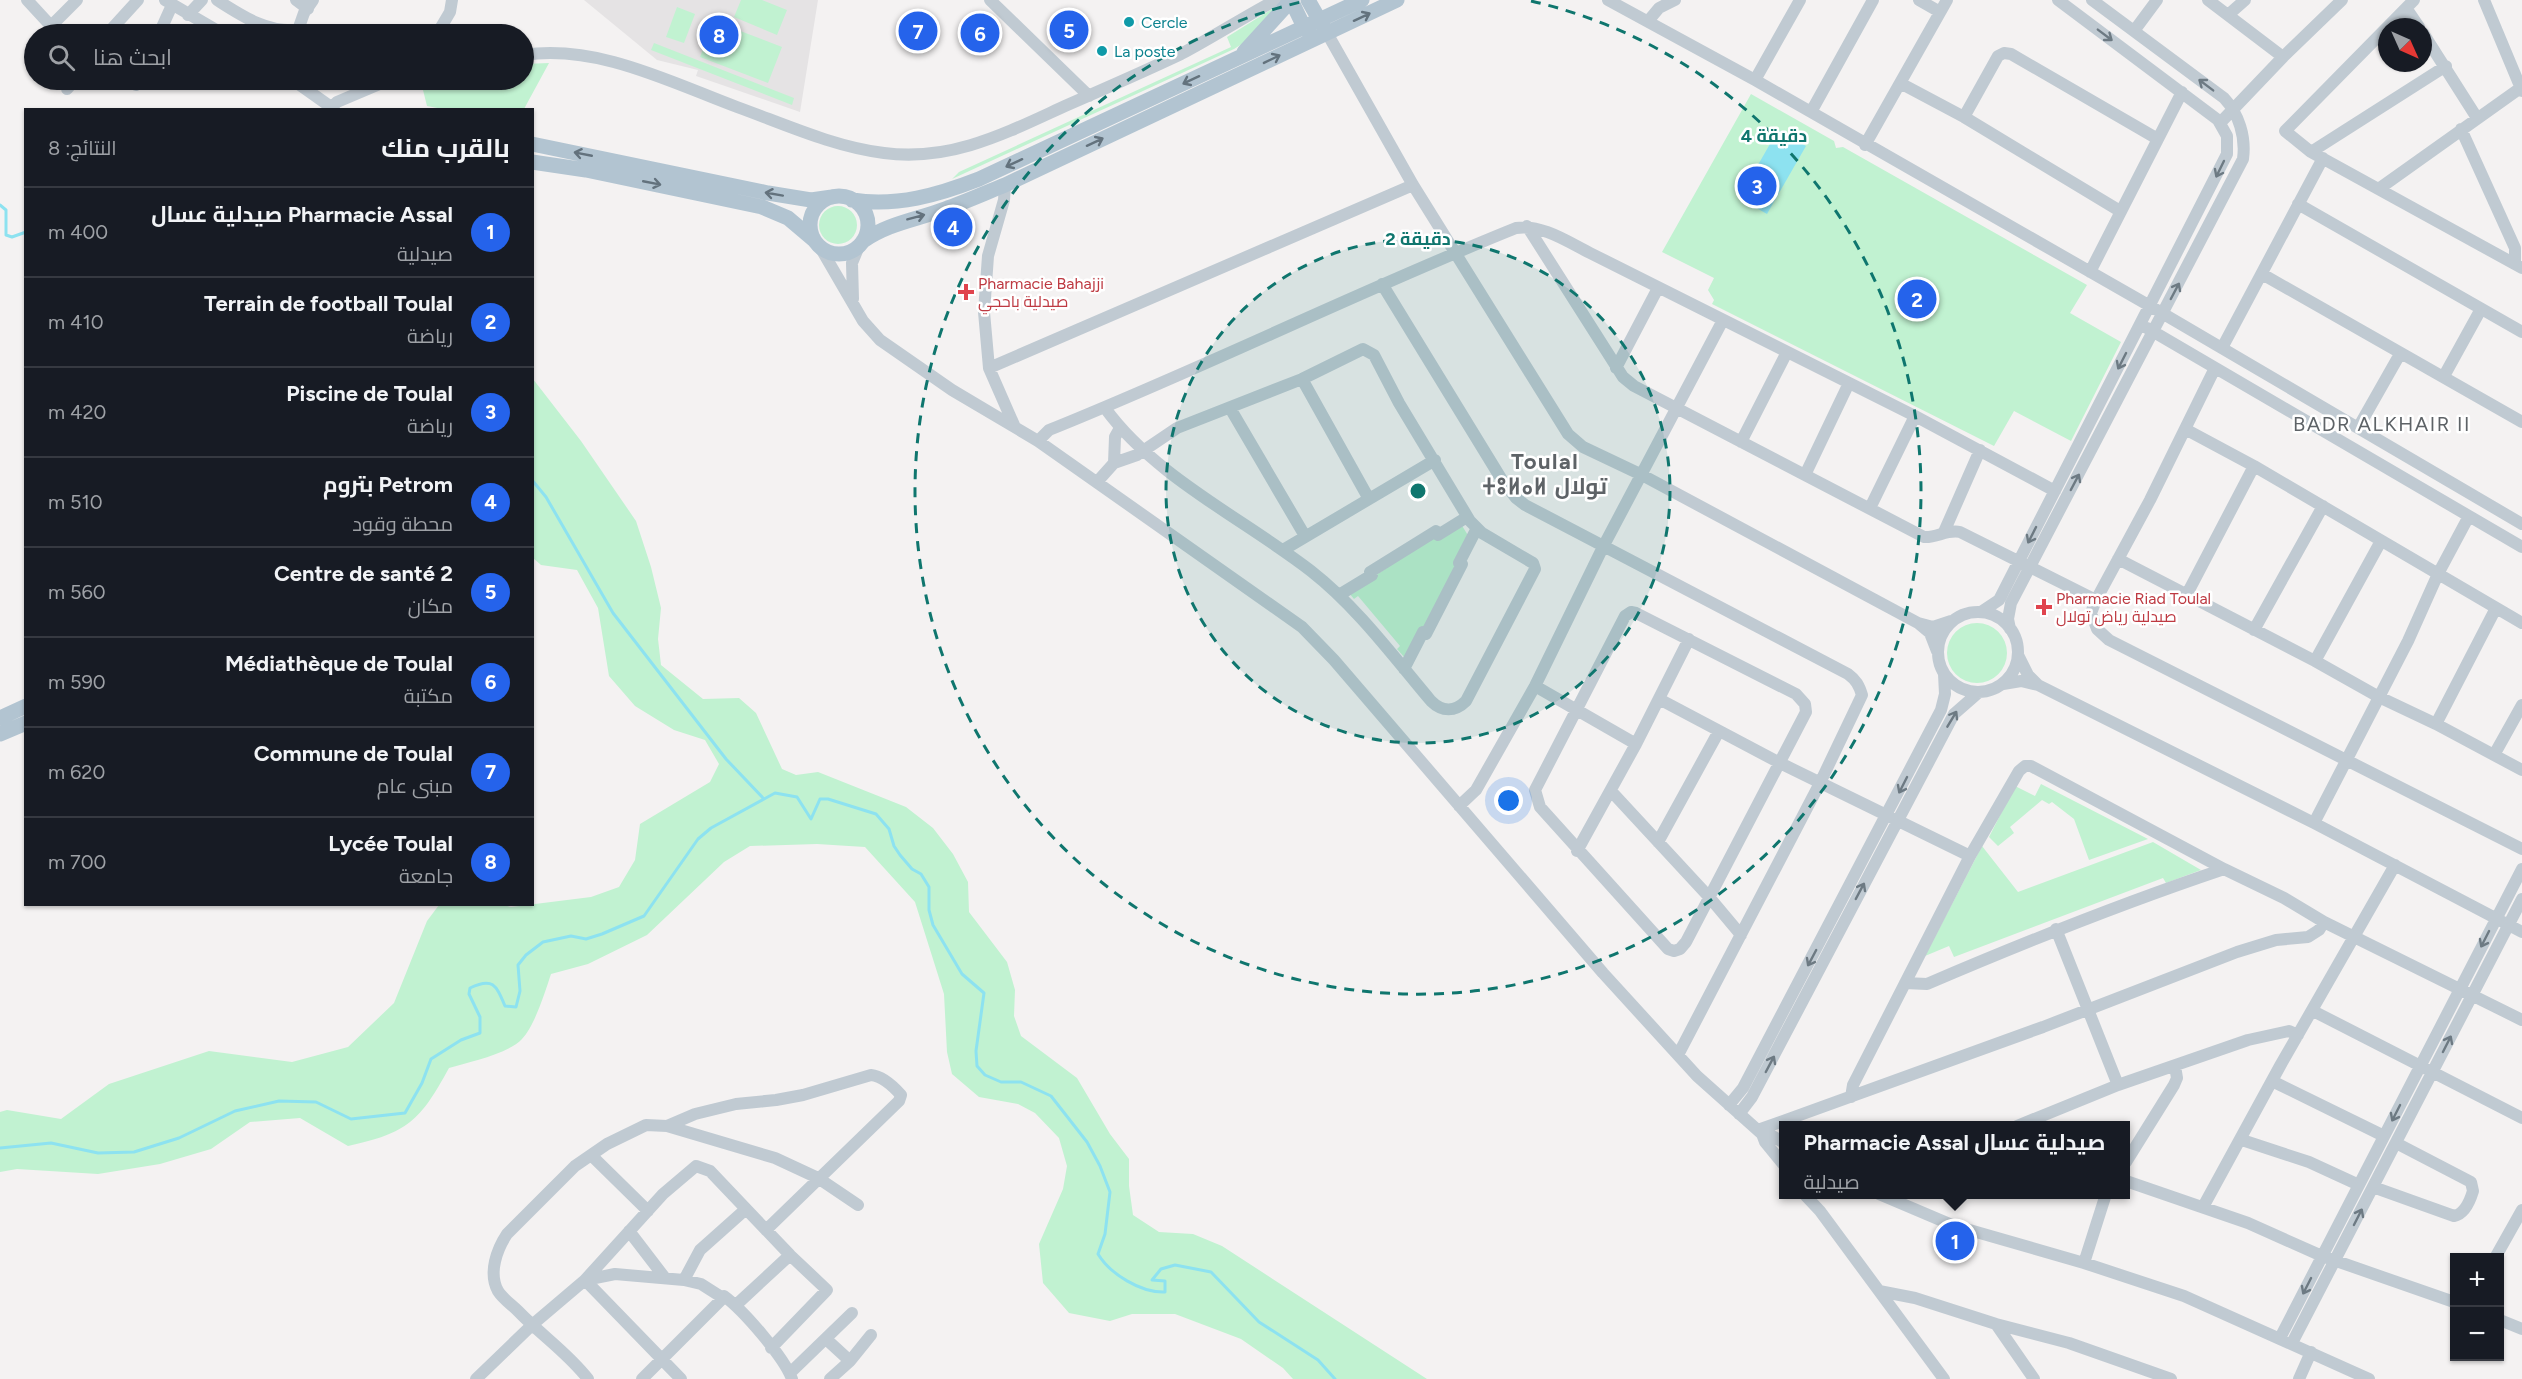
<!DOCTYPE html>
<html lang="ar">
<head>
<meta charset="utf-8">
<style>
	:root { --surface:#171b24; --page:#242831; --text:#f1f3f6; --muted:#9ea1a6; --line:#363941; --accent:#2563eb }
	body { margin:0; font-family:Figtree,Cairo,"Noto Sans Tifinagh",sans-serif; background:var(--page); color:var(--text); direction:rtl }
	.controls { position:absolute; right:18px; bottom:18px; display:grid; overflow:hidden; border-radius:0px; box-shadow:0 2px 4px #0004 }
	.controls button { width:54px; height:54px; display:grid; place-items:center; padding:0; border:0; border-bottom:2px solid var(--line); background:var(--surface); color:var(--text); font:30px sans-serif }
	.compass { position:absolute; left:2378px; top:18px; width:54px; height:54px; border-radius:50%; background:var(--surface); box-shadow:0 2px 4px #0004; rotate:135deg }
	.you { position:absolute; left:1509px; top:801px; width:21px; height:21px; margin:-15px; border:4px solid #fff; border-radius:50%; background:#1a73e8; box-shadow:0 0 0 9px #1a73e833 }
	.badge { display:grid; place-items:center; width:39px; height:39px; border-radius:50%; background:var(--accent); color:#fff; font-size:20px; font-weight:700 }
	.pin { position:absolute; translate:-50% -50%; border:3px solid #fff; box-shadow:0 2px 6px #0006 }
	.popup { position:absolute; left:1779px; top:1121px; width:351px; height:78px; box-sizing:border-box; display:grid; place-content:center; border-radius:0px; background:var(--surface); filter:drop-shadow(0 2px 4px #0005); font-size:20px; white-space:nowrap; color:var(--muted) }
	.popup b { font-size:22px; color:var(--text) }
	.popup::after { content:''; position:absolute; left:50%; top:100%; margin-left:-12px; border:12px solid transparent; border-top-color:var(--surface) }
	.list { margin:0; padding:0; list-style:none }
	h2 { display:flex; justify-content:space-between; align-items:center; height:78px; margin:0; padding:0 24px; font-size:26px }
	h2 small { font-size:20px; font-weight:400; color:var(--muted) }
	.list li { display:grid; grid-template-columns:39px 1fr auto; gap:18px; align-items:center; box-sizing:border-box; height:90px; padding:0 24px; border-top:2px solid var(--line) }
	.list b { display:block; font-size:22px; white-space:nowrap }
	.list p { margin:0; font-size:20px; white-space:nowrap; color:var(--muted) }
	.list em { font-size:20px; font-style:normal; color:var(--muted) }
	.icon { flex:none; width:33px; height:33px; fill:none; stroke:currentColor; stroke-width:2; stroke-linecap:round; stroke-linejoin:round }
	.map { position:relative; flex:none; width:2522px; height:1379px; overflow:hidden; direction:ltr }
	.search { position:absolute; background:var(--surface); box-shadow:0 2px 4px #0004; left:24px; top:24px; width:510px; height:66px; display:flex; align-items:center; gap:15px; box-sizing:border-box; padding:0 21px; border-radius:33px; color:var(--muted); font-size:22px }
	.panel { position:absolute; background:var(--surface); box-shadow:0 2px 4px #0004; left:24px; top:108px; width:510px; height:798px; border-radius:0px; direction:rtl }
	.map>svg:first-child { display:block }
	.education { fill:#e5e3e4 }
	.green { fill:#c1f2d1 }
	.water { fill:#8de2f0 }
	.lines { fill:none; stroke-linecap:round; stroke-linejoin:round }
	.stream { stroke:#8de2f0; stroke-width:3 }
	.minor { stroke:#c0cad2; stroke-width:12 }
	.major { stroke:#b2c4d1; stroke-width:15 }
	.oneway { stroke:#63727d }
	.oneway2 { stroke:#6d7a83 }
	.ring { fill:none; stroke:#0f766e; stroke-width:3; stroke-dasharray:10 8 }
	.culture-dot { fill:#0f9aa8; stroke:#fff; stroke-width:2 }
	.health-dot { fill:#e0444e; stroke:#fff; stroke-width:2 }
	.labels { text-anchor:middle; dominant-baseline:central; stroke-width:5; stroke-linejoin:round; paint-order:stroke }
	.culture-label { font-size:16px; fill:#0d838f; stroke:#fff; text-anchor:start }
	.health-label { font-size:16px; fill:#be3a42; stroke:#fff; text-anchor:start }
	.quarter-label { font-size:20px; letter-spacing:1.5px; fill:#5e6367; stroke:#fff }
	.district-label { font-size:22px; font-weight:bold; letter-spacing:1.5px; fill:#5e6367; stroke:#fff }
	.centre { fill:#0f766e; stroke:#fff; stroke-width:3 }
	.ring-label { font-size:18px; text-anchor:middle; font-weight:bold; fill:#0f766e; stroke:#fff; stroke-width:5; stroke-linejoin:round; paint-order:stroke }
</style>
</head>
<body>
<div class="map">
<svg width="2522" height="1379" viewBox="0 0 2522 1379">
	<rect width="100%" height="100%" fill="#f4f2f2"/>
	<path class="education" d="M584,0H818L800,112L696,76L698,70L657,60Z"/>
	<path class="green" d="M741,0H762L787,10L777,35L734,17Z
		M1280,4L1245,42L1234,49L952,179L959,172L1231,47L1227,37Z
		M677,7L695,14L684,43L666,37Z
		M714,21L782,47L768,83L700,57Z
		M654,43L794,98L792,105L651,50Z
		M549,63L524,109L448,110L427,106L422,86L451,80H524V64Z
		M1751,94L1834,141L1836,148L1843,147L2087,285L2070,313L2121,342L2071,441L2014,411L1994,446L1712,304L1714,300L1708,290L1714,278L1662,252Z
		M819 225a19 19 0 1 1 38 0a19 19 0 1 1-38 0Z
		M533,379L581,441L636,521L651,567L661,608L658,639L661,665L703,699L739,698L756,713L782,769L796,775L818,772L906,807L933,828L953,854L968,882L969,912L1007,962L1015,990L1014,1016L1021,1036L1077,1078L1110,1134L1129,1159V1186L1133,1215L1159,1232L1193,1234L1222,1246L1427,1379H1293L1283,1368L1241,1339L1175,1314H1132L1110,1321L1069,1313L1043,1283L1039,1244L1063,1189L1067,1166L1059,1138L1035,1113L1018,1104L979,1097L952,1074L947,1052L944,994L915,902L865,847L817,844L750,846L724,862L647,935L588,964L551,974C545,992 535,1025 522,1039C508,1054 469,1062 449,1068C420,1121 408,1133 348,1146L300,1118L250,1122L211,1149L160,1164L98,1174L17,1169L0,1172V1112L7,1110L61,1119L109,1084L209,1051L292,1062L348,1047L394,1003L427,921L439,905L500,904L511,907L591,897L619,887L635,860L640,824L710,782L719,764L705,740L674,730L635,706L609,676L598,608L577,570L541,565L533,558Z
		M1461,524L1469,537C1453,580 1431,620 1405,658L1397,649L1400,646L1358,596L1354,599L1349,593L1435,536Z
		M1947 653a30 30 0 1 1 60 0a30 30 0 1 1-60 0Z
		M2041,784L2148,839L2089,860L2074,819L2052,802L2049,804L2042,800L2010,827L2014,833L1998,846L1989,837L2015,786L2035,796Z
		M2153,842L2201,870L2166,883L2163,878L1954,957L1949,946L1925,956L1982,846L2018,892Z"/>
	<path class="water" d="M1778,130L1806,146L1767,214L1739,198Z"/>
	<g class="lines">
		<path class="stream" d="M0,205L6,210V235L12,237L26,232
			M532,480L546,497L613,613L726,759L764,799
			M0,1148L51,1143L98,1153L134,1152L179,1138L235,1111L279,1101L316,1102L351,1119L405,1113L422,1083L431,1059L461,1040L480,1033V1017L469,994L470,988C493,977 496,985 505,1006L516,1007L520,991L518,965L526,955L543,942L571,936L586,939L602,934L644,916L698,839L711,828L775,793L797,797L811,819L820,799H828L876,814L889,829L894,846L900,855L912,869L921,874L929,887V910L933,925L962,974L984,993L976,1051L977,1066L985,1075L1001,1082H1021L1051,1096L1087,1142L1100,1166L1110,1192L1105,1234L1098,1254C1110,1274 1141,1293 1165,1292V1281L1152,1280L1161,1269L1175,1265L1211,1272L1259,1322L1318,1360L1335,1379"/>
		<path class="minor" d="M27,0L51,26L66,34
			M165,0L223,34
			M217,0C242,16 267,33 298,30L304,13L313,0
			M296,0L308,9
			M990,0L1089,96
			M1608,0L1755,80L2150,306L2522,524
			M1919,0L1940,12
			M2208,0L2283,57
			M2414,0L2285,131L2311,152L2522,268
			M2484,0L2522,91
			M2406,8L2419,27
			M188,15L202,0
			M2228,15L2245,0
			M1649,20L1659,8L1675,0
			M51,26L77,0
			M2134,31L2157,0
			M1327,33L1413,185L1568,434L1583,447L1642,475L1918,623
			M2423,33L2477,118
			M107,34L138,0
			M159,34L172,5
			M437,34L450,12L452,0
			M524,55C597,44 670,82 737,107C784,124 834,147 884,153C951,162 1006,133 1065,106C1104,89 1143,72 1181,54C1213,37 1244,17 1276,0
			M293,80L331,107
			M1755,80L1800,0
			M1900,83L1964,117L2120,211
			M136,85L138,80
			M67,89L75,80
			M329,110L337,102L389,80
			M1811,112L1873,0
			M1964,117L1998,56L2004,53L2011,54L2156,138
			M2220,123L2283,57L2342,0
			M2461,129L2515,248V264
			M1865,145L1947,0
			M2311,152L2446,66
			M1005,185L1004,200L988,256L984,312L989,368L1014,425
			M2380,188L2522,87
			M2298,204L2522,332
			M1527,226L1623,377L1634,386L1924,537C1937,538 1947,529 1960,532L2096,600
			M820,247L863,321L880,340L952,390L1038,441L1302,627L1334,660L1603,973L1697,1076L1762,1134L1765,1142L1783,1164
			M2090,272L2182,92
			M2262,274L2522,422
			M1382,284L1502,480L1516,498L1525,505L1848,674C1856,680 1859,685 1862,695L1820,783L1678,1055
			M853,299L852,263L859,246
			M2147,328L2522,547
			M2222,348L2323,158
			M989,368L1413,185
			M1616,368L1658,288
			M2215,368L2150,500L2096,600L2091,613L2097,629L2109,640L2522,849
			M2444,376L2481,309
			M1302,379L1369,499
			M1230,408L1305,536
			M2358,428L2400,354
			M2185,429L2254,466L2522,623
			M1038,441L1049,430C1206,367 1359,291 1516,228C1542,224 1568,242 1590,253L1915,416L2055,491
			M1741,442L1787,352
			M1114,463L1115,437L1120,428
			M1805,475L1849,383
			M1097,482L1114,463L1137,455L1177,428L1302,379L1363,349L1374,355L1399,403L1470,521L1482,533L1533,563L1535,569L1466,701C1455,712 1442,712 1431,701C1393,656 1357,607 1311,571C1244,519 1155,477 1105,408
			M1870,508L1915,416
			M1944,532L1980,450
			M1283,550L1435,460
			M2118,559L2315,661L2379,697L2436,724L2522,770
			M1339,595L1372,575L1370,572L1436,531L1438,535L1467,517
			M2186,596L2254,466
			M1938 652a40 40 0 1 1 80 0a40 40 0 1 1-80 0Z
			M1631,612L1636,613L1796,694L1805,704L1806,712L1686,942L1680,949L1674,951L1668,949L1540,807L1535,790L1625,616Z
			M1981,612L1999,600L2227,154V136L2218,120L2058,0
			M2010,629L2008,619L2011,603L2243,159C2246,137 2239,114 2224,98L2092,0
			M2254,630L2323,506
			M1937,651L1930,633L1918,623L1933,627L1951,621
			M2315,661L2381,541
			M1404,669L1423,632L1426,634L1462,564L1459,563L1477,528
			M2003,684L2021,681L2038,685L2028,675L2018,655
			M2038,685L2314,823L2522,932
			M1535,686L1636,744
			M1659,699L1780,763L1970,856
			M2436,724L2496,608
			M2494,755L2522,705
			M1611,791L1710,898L1741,935
			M1459,806L1476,790L1535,686L1603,547L1723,320
			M2314,823L2408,641L2438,574L2469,516
			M1658,842L1719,731
			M1577,851L1636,744L1689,639
			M2056,929L2118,1085
			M1905,983L1927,984C2025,942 2123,903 2224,869
			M2313,1011L2522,1118
			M2272,1081L2384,1136
			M1851,1097L1853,1085L1970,856L2019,771L2025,766H2031L2224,869L2284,898L2324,922L2522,1020
			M1729,1105L1743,1088L1941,710L1945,694L1944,674
			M1739,1114L1752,1097L1954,714L1978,693
			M667,1126L695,1114L736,1104L776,1100L803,1095L871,1075C882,1076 893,1086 901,1095L899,1101L766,1230
			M2017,1126L2118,1085L2248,1040L2289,1031L2298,1035
			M1758,1130L2043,1027L2237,952L2276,940L2308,937L2319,930L2324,922
			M1762,1134H1769L1784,1143
			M2242,1140L2309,1162L2359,1185
			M591,1155L648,1211
			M2126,1162L2174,1085L2177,1078L2175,1066
			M2126,1181L2248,1223L2322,1256L2454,1302
			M2373,1187L2454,1216C2465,1214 2470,1201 2473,1191L2471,1182L2396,1143
			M1804,1194L1820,1211L1944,1379
			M1879,1194L1952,1225L2084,1263L2184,1296L2369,1379
			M2203,1207L2280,1066L2395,865
			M629,1231L665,1278
			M2495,1258L2522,1210
			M2084,1263L2106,1194
			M684,1280L700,1250L746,1209
			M1879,1291L1915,1298L1996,1324L2069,1343L2171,1379
			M736,1305L790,1255
			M2500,1320L2522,1329
			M1996,1324L2034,1379
			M2280,1338L2522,869
			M826,1339L850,1361
			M2292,1343L2522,899
			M790,1373L852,1313
			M476,1379L532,1325L585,1280L615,1274L684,1280L701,1284L723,1298L724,1296C743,1310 784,1357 792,1379
			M588,1379C568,1353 541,1335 518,1311C512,1305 503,1299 498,1291C488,1273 497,1249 507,1234L575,1166L607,1144L646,1125L667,1126L775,1158L818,1178L858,1205
			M642,1379L723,1298
			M681,1379L585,1280L663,1194L696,1166L710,1171L790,1255L827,1290L771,1348
			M830,1379L850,1361L871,1335
			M2299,1379L2311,1352"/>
		<path class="major" d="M1291,0L1304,27L1310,34
			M1308,0L1324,28
			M1244,52L1286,6L1289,0
			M532,144L768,193L811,200L832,197
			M532,162L586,170L762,207L788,218L814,240
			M810 225a29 29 0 1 1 58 0a29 29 0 1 1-58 0Z
			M852,200C897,207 938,195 979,179L1362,0
			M863,241C889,223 916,220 945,209C965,202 985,193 1005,185L1397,0
			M0,718L26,706
			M0,734L26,723"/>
	</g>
	<defs><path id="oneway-shaft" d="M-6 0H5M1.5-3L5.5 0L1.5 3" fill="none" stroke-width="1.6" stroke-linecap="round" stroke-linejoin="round" transform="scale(1.5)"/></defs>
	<g class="oneway">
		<use href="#oneway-shaft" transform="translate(1362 17) rotate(-25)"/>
		<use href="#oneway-shaft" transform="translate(1272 59) rotate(-26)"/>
		<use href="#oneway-shaft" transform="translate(1191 80) rotate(155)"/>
		<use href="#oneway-shaft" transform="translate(1095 142) rotate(-25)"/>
		<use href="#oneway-shaft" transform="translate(583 154) rotate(-169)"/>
		<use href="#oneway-shaft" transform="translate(1014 163) rotate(155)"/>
		<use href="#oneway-shaft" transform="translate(652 183) rotate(11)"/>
		<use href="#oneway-shaft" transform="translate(774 194) rotate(-170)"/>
		<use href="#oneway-shaft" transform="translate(916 217) rotate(-15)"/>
	</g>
	<g class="oneway2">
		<use href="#oneway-shaft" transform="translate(2105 35) rotate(37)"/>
		<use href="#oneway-shaft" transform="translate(2206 85) rotate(-143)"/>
		<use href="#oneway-shaft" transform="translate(2220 169) rotate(116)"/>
		<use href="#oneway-shaft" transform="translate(2175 291) rotate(-62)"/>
		<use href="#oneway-shaft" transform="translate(2122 361) rotate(117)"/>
		<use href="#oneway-shaft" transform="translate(2075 482) rotate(-62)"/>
		<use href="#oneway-shaft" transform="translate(2032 535) rotate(117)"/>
		<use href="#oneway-shaft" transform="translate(1952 719) rotate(-59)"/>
		<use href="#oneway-shaft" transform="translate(1903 785) rotate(117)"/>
		<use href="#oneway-shaft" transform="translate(1860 891) rotate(-62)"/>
		<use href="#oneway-shaft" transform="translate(2485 939) rotate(117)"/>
		<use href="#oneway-shaft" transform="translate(1812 958) rotate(118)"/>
		<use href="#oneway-shaft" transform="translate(2447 1044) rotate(-63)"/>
		<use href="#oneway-shaft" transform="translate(1770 1064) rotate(-62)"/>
		<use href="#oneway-shaft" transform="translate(2396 1113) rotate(117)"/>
		<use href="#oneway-shaft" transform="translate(2358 1217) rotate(-63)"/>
		<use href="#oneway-shaft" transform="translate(2307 1286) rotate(117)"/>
	</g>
	<circle cx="1418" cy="491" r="252" fill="#0f766e" fill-opacity=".12"/>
	<g class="ring">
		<circle cx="1418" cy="491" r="252"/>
		<path d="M1531 1A503 503 0 1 1 1305 1"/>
	</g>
	<g class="culture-dot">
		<circle cx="1129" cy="22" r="6"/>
		<circle cx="1102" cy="51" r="6"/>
	</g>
	<g class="health-dot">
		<path d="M963 283h6v6h6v6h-6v6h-6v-6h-6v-6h6z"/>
		<path d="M2041 598h6v6h6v6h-6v6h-6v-6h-6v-6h6z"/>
	</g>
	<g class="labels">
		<g class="culture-label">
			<text x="1141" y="22">Cercle</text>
			<text x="1114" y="51">La poste</text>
		</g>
		<g class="health-label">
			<text x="978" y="283">Pharmacie Bahajji<tspan x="978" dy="18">صيدلية باحجي</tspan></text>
			<text x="2056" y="598">Pharmacie Riad Toulal<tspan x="2056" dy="18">صيدلية رياض تولال</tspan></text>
		</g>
		<g class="quarter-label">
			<text x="2382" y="424">BADR ALKHAIR II</text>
		</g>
		<g class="district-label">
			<text x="1545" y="461">Toulal<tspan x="1545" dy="25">ⵜⵓⵍⴰⵍ تولال</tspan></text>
		</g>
	</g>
	<circle cx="1418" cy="491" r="9" class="centre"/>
	<g class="ring-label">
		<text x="1774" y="142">4 دقيقة</text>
		<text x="1418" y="245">2 دقيقة</text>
	</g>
</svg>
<div class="controls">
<button>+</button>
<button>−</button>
</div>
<svg class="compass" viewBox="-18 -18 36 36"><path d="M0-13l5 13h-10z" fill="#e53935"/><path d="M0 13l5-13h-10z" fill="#9ea1a6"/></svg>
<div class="you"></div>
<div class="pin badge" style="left:1955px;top:1241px">1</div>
<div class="popup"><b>Pharmacie Assal صيدلية عسال</b>صيدلية</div>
<div class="pin badge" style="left:1917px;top:299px">2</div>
<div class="pin badge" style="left:1757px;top:186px">3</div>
<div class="pin badge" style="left:953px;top:227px">4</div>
<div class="pin badge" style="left:1069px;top:30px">5</div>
<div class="pin badge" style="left:980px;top:33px">6</div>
<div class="pin badge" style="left:918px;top:31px">7</div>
<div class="pin badge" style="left:719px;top:35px">8</div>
<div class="search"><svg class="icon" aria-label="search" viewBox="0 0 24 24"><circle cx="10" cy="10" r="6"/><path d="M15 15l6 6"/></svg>ابحث هنا</div>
<section class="panel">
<h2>بالقرب منك<small>النتائج: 8</small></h2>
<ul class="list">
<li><span class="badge">1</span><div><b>Pharmacie Assal صيدلية عسال</b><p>صيدلية</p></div><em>400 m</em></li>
<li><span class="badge">2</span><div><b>Terrain de football Toulal</b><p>رياضة</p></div><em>410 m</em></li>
<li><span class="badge">3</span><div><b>Piscine de Toulal</b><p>رياضة</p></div><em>420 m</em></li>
<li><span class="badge">4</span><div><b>Petrom بتروم</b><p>محطة وقود</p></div><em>510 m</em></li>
<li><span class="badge">5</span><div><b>Centre de santé 2</b><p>مكان</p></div><em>560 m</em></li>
<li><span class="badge">6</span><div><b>Médiathèque de Toulal</b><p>مكتبة</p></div><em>590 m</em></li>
<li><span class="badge">7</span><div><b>Commune de Toulal</b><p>مبنى عام</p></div><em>620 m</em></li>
<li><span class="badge">8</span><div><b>Lycée Toulal</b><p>جامعة</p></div><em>700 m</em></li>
</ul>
</section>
</div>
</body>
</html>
